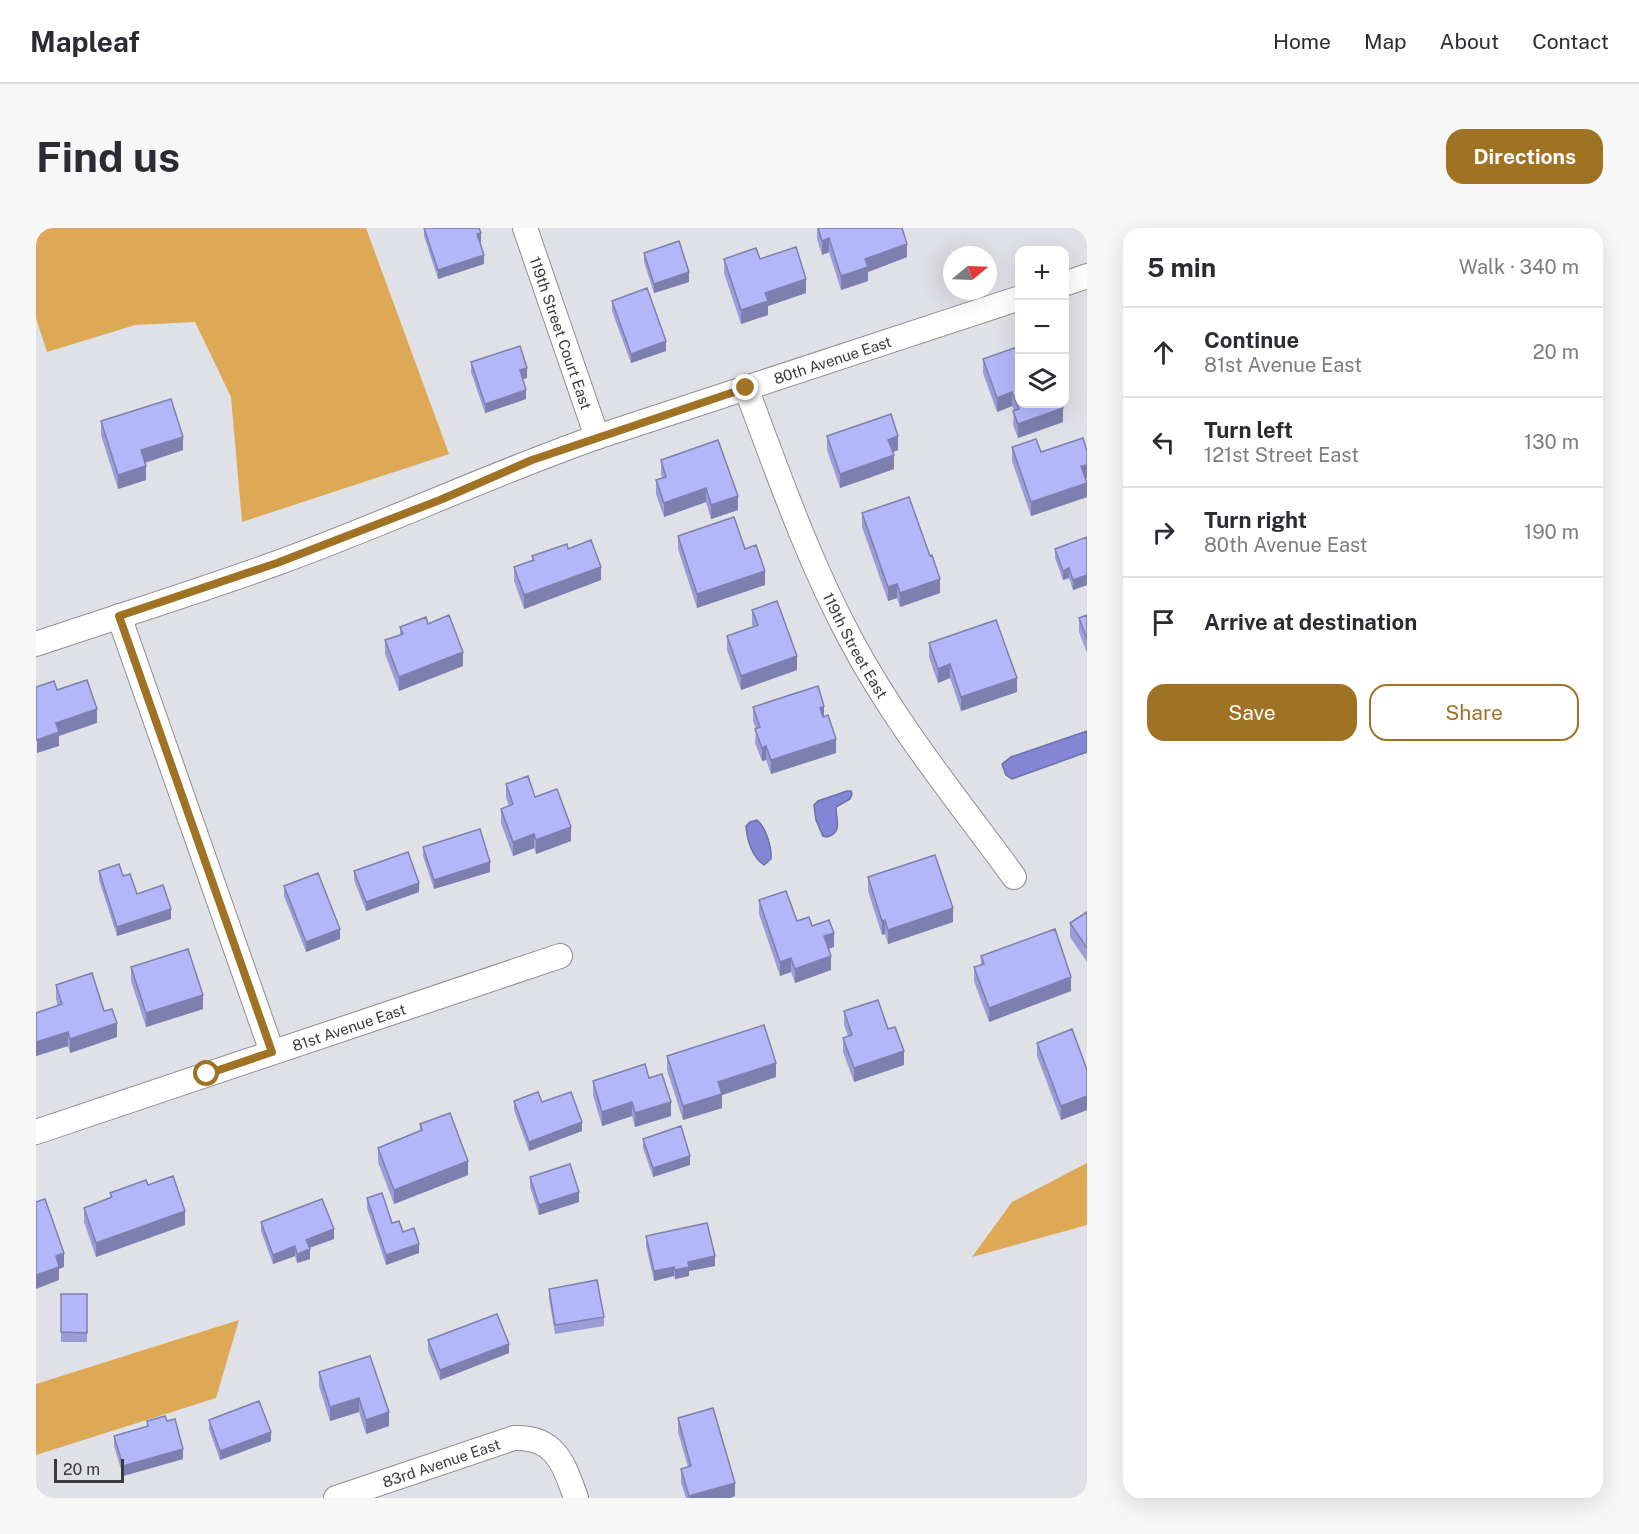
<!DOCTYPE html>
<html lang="en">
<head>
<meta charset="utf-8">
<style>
	:root { --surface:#fff; --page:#f7f7f7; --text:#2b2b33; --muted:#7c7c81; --line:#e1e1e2; --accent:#a07224 }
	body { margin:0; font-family:"Public Sans",sans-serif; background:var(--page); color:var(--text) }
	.controls { position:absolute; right:18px; top:18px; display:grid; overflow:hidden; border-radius:12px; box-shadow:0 6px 24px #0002 }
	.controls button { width:54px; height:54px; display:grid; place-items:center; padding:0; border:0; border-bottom:2px solid var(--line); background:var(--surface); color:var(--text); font:30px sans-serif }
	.compass { position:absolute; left:907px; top:18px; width:54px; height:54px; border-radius:50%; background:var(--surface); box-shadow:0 6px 24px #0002; rotate:71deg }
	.scale { position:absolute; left:18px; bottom:15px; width:70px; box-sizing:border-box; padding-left:6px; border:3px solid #3b3b3d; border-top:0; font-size:16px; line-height:21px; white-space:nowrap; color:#3b3b3d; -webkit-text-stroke:4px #e0e1e6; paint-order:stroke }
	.stop { position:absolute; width:18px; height:18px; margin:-14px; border:4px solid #a07224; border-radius:50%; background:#fff }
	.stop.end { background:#a07224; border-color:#fff; box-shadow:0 2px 6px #0008 }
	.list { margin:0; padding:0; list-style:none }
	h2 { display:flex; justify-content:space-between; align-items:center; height:78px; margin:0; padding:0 24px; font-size:26px }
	h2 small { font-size:20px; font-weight:400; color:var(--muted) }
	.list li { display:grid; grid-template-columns:39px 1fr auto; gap:18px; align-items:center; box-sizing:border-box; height:90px; padding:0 24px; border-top:2px solid var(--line) }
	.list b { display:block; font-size:22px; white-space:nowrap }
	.list p { margin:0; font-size:20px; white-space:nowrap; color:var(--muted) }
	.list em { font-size:20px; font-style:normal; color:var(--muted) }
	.actions { display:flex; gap:12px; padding:18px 24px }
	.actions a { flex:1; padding:14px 0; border:2px solid var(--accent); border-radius:18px; text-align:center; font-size:21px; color:var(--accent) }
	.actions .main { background:var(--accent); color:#fff }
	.icon { flex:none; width:33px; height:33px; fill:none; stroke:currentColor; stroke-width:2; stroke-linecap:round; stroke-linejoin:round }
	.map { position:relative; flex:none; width:1051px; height:1270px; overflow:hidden; border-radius:18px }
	header { display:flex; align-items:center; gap:36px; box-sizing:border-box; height:84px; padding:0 30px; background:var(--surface); border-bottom:2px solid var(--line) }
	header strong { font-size:28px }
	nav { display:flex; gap:33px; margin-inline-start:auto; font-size:21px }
	.intro { display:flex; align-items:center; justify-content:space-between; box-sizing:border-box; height:144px; padding:0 36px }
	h1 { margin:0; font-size:42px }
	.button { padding:15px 27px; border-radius:18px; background:var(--accent); color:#fff; font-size:21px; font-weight:700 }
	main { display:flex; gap:36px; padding:0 36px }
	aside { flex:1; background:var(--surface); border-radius:18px; box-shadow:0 6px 24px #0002 }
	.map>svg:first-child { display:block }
	.forest { fill:#dda957 }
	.water { fill:#8386d5; stroke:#6d70a7; stroke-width:1.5 }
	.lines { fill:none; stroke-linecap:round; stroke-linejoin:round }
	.minor-casing { stroke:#8d8d92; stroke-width:26 }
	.minor { stroke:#fff; stroke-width:24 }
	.wall { fill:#9a9dd6 }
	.shaded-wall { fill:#7d80ae }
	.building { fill:#b3b7f9; stroke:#7d80ae; stroke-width:1.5 }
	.route { stroke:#a07224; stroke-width:8 }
	.labels { text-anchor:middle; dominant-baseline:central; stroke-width:4.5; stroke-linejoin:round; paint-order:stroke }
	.street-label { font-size:15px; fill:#3b3b3d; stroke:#e0e1e6 }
</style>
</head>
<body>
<header>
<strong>Mapleaf</strong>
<nav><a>Home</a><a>Map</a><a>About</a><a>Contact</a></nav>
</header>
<div class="intro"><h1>Find us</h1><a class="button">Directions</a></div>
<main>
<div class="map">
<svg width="1051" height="1270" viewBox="0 0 1051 1270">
	<rect width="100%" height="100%" fill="#e0e1e6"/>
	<path class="forest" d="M0,0H330L413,226L206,294L195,169L159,94L99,97L11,124L0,90Z
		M1051,935V997L936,1029L976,974Z
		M203,1092L180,1170L0,1227V1156Z"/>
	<path class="water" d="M1051,503V524L976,551L970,547L966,536L975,529Z
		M811,563H815L816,566L814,571L800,579C800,593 807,604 791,609L787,608L780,592L778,577L782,573Z
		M721,592C730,599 736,620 735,631L728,637C716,629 711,612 710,598L714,594Z"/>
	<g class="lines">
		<defs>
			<g id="minor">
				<path id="s1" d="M489,0L561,209"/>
				<path d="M1028,56L1051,48"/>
				<path id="s2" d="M710,160C742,245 772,332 815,412C860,497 922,572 978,649"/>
				<path d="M83,388L236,824"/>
				<path id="s3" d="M0,416C80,389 161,364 241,335C349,296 453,247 561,209L984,70"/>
				<path id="s4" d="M0,904L524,728"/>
				<path id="s5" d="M300,1270L478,1210C520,1208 528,1237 540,1270"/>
			</g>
		</defs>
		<use href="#minor" class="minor-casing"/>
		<use href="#minor" class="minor"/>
	</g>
	<path class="wall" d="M388,0L445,15L448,36L402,51L388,8Z
		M781,0H866L871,29L832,44V53L805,62L793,24L786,27L781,11Z
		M608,25L653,54L618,65L608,34Z
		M688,31H724L770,65L732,78V87L705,96L688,45Z
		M576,73L630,123L595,135L576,83Z
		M947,131L1027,194L982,210L977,197L978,182L976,178L961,184L947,145Z
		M435,134L491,150L487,151L490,171L449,185L435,144Z
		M65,193L147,222L109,235L110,252L82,261L65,207Z
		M791,208L862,222L857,224L858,241L804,260L791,222Z
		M976,219L1005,224L1051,223V250L1049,251L1051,269L995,288L976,233Z
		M625,232L702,282L675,291L670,274L628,289L620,266V252L626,250L625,246Z
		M826,285L904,365L864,379L861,370L852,373L826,299Z
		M642,308L709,321L729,357L661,380L642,321Z
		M1051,309V357L1037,362L1033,350L1027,352L1019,330V321Z
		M532,321L565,352L488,381L478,353V339L496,332V328Z
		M716,382L761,442L705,462L691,422V408L717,399L716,396Z
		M1051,387V425L1043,404V390Z
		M392,396L427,438L363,463L349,426V412L364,407V399Z
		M893,415L981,464L925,483L914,450L902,455L893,429Z
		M717,479L788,488L800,525L735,546L730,532L726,533L719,515L720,501L717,493Z
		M470,556L499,569L535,613L500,626L498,620L477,628L465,595V581L473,578L470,570Z
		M387,619L454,644L398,661L387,628Z
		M63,643L101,666L135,691L81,708L63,652Z
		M318,643L383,664L330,683L318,652Z
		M832,649L917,694L852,716L849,706L846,707L832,663Z
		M248,658L304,711L270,724L248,668Z
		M723,672L761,693L776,698L798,719L793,721L795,742L759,755L755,744L744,748L723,686Z
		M1051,684V734L1034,709V695Z
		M945,728L1035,763L953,794L938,753V739L945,737Z
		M95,739L167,781L110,799L95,753Z
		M20,757L68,783L81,809L34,825L32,818L0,828V785L22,778L20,771Z
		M808,783L852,801L868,837L818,854L807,824V810L812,808L808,797Z
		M1001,815L1051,842V882L1025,892L1001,828Z
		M631,828L740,849L686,867V880L647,892L631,842Z
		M613,850L635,888L599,899L596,888L566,898L557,867V853Z
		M478,873L546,903L493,923L478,882Z
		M384,896L432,947L358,976L342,934V920L384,903Z
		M607,911L654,937L617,949L607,920Z
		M494,949L543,974L503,987L494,959Z
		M112,957L149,997L60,1029L48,994V980L74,970V965Z
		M331,970L367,1004L383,1025L350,1037L331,980Z
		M225,994L298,1011L273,1020L274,1031L261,1035L259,1028L237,1036L225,1003Z
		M610,1008L679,1038L653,1043V1048L639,1051L638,1048L618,1053L610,1018Z
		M513,1061L568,1089V1098L519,1106L513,1070Z
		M25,1066H51V1114H25Z
		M392,1112L473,1125L404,1152L392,1122Z
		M334,1128L353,1198L330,1206L323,1184L294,1193L283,1158V1144Z
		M642,1190L699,1268L694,1270H650L645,1255V1241L652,1239L642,1204Z
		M173,1192L235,1213L184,1232L173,1201Z
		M111,1193H131L147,1231L87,1248L78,1218V1208L111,1199Z"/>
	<path class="shaded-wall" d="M445,5V15L441,16V6Z
		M793,10V24L786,27V13Z
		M871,16V29L832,44V53L805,62V48L829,31Z
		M448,27V36L402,51V42Z
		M653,44V54L618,65V56Z
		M770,51V65L732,78V87L705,96V82L729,65Z
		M630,113V123L595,135V126Z
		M491,140V150L484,152V142Z
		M490,162V171L449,185V176Z
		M976,164V178L961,184V170Z
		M1027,180V194L982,210V196Z
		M862,208V222L852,226V212Z
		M147,209V222L105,236V222Z
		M858,227V241L804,260V246Z
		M1051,237V250L1045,252V238Z
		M110,238V252L82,261V247Z
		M1051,255V269L995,288V274Z
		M670,260V274L628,289V275Z
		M702,268V282L675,291V277Z
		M565,339V352L488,381V367Z
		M1033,340V350L1027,352V343Z
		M729,343V357L661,380V366Z
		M1051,347V357L1037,362V352Z
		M904,351V365L864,379V365Z
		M861,356V370L852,373V359Z
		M427,424V438L363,463V449Z
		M761,428V442L705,462V448Z
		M914,436V450L902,455V441Z
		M981,450V464L925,483V469Z
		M788,478V492L784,480Z
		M61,481V495L23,508V518L1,525V512L20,495Z
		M800,511V525L735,546V532Z
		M730,518V532L726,533V520Z
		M535,599V613L500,626V612Z
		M498,606V620L477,628V614Z
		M454,634V644L398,661V652Z
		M383,655V664L330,683V674Z
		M917,680V694L852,716V702Z
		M135,681V691L81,708V699Z
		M849,692V706L846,707V693Z
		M304,701V711L270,724V714Z
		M798,705V719L788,722V708Z
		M795,728V742L759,755V741Z
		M755,730V744L744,748V734Z
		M1035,749V763L953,794V780Z
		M167,767V781L110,799V785Z
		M81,795V809L34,825V811Z
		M32,804V818L0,828V814Z
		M868,823V837L818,854V840Z
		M740,835V849L686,867V880L647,892V878L682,854Z
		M1051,868V882L1025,892V878Z
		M596,874V888L566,898V884Z
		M635,874V888L599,899V885Z
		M546,894V903L493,923V914Z
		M654,928V937L617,949V940Z
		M432,933V947L358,976V962Z
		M543,964V974L503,987V977Z
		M149,983V997L60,1029V1015Z
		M298,1001V1011L270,1021V1012Z
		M383,1016V1025L350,1037V1027Z
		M259,1018V1028L237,1036V1027Z
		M274,1021V1031L261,1035V1026Z
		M28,1025V1039L23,1041V1052L0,1061V1047L20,1028Z
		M679,1028V1038L653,1043V1048L639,1051V1042L652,1034Z
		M638,1039V1048L618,1053V1043Z
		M473,1116V1125L404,1152V1142Z
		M323,1170V1184L294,1193V1179Z
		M353,1184V1198L330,1206V1192Z
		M235,1204V1213L184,1232V1223Z
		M147,1221V1231L87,1248V1238Z
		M699,1255V1268L694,1270H653V1268Z"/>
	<path class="building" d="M388,0H443L445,5L441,6L448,27L402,42Z
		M782,0H866L871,16L829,31L832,39L805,48L793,10L786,13Z
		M643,13L653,44L618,56L608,25Z
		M760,19L770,51L729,65L732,73L705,82L688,31L720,20L724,31Z
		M611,60L630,113L595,126L576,73Z
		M484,118L491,140L484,142L490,162L449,176L435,134Z
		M984,118V176H1026L1027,180L982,196L977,183L983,181L976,164L961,170L947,131Z
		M135,171L147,209L105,222L110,238L82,247L65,193Z
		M855,186L862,208L852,212L858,227L804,246L791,208Z
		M1047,210L1051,223V237L1045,238L1051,255L995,274L976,219L1000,211L1005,224Z
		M682,212L702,268L675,277L670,260L628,275L620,252L630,249L625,232Z
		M873,269L894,328L896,327L904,351L864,365L861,356L852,359L826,285Z
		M698,289L709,321L720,317L729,343L661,366L642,308Z
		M1051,309V347L1037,352L1033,340L1027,343L1019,321Z
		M555,312L565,339L488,367L478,339L498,332L496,328L531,316L532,321Z
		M741,373L761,428L705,448L691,408L722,397L716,382Z
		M413,387L427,424L363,449L349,412L367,406L364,399L390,389L392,396Z
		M1051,387V411L1043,390Z
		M960,392L981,450L925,469L914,436L902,441L893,415Z
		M51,452L61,481L20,495L23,504L1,512L0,509V459L18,453L21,462Z
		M782,458L788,478L784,480L787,489L792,487L800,511L735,532L730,518L726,520L719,501L724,499L717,479Z
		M492,548L499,569L521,561L535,599L500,612L498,606L477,614L465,581L477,576L470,556Z
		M444,601L454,634L398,652L387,619Z
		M372,624L383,655L330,674L318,643Z
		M899,627L917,680L852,702L849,692L846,693L832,649Z
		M83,636L87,648L94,646L101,666L127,657L135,681L81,699L63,643Z
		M282,645L304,701L270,714L248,658Z
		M750,663L761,693L773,689L776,698L793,692L798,705L788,708L795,728L759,741L755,730L744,734L723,672Z
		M1051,684V720L1034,695Z
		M1019,701L1035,749L953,780L938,739L948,736L945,728Z
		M152,721L167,767L110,785L95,739Z
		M56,745L68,783L76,781L81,795L34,811L32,804L0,814V785L26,776L20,757Z
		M842,772L852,801L859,799L868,823L818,840L807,810L816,807L808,783Z
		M728,797L740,835L682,854L686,866L647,878L631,828Z
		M1036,801L1051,842V868L1025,878L1001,815Z
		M609,836L613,850L626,846L635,874L599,885L596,874L566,884L557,853Z
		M502,864L506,874L535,864L546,894L493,914L478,873Z
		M414,885L432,933L358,962L342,920L386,902L384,896Z
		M645,898L654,928L617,940L607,911Z
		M534,936L543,964L503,977L494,949Z
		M137,948L149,983L60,1015L48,980L76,969L74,965L110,952L112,957Z
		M346,965L356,995L363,993L367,1004L378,1000L383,1016L350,1027L331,970Z
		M9,971L28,1025L20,1028L23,1039L0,1047V974Z
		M286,971L298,1001L270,1012L274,1021L261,1026L259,1018L237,1027L225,994Z
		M671,995L679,1028L652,1034L653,1039L639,1042L638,1039L618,1043L610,1008Z
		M561,1052L568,1089L519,1097L513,1061Z
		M25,1066H51V1105L25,1104Z
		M461,1086L473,1116L404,1142L392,1112Z
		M334,1128L353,1184L330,1192L323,1170L294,1179L283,1144Z
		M223,1173L235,1204L184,1223L173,1192Z
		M677,1180L699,1255L653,1268L645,1241L655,1238L642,1190Z
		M129,1188L131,1193L139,1191L147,1221L87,1238L78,1208L112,1198L111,1193Z
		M0,1257L5,1270H0Z"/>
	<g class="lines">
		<path class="route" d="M171,846L236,824L83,388L241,335L404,272L496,232L710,160"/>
	</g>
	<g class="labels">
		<g class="street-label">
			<text stroke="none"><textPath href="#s1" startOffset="111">119th Street Court East</textPath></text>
			<text stroke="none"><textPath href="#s3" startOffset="846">80th Avenue East</textPath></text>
			<text stroke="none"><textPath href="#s2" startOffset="280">119th Street East</textPath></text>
			<text stroke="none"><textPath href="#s4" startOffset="330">81st Avenue East</textPath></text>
			<text stroke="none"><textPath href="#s5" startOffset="111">83rd Avenue East</textPath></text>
		</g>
	</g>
</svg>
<div class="controls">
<button>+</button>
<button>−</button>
<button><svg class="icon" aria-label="layers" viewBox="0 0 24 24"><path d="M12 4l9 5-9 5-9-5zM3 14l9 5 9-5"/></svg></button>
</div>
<svg class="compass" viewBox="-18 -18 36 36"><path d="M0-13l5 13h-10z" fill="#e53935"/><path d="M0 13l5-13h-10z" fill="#7c7c81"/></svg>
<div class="scale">20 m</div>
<div class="stop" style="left:171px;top:846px"></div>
<div class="stop end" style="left:710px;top:160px"></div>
</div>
<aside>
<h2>5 min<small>Walk · 340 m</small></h2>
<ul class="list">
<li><svg class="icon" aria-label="ahead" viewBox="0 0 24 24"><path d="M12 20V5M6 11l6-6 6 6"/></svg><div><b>Continue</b><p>81st Avenue East</p></div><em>20 m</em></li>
<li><svg class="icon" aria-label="left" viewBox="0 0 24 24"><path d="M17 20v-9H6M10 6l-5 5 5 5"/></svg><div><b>Turn left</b><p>121st Street East</p></div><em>130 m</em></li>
<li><svg class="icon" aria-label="right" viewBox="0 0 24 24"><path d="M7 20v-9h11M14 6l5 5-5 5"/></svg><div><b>Turn right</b><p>80th Avenue East</p></div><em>190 m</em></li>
<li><svg class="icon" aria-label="arrive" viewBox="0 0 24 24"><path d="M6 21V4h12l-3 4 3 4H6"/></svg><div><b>Arrive at destination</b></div></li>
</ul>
<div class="actions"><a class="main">Save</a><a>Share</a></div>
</aside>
</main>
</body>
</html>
